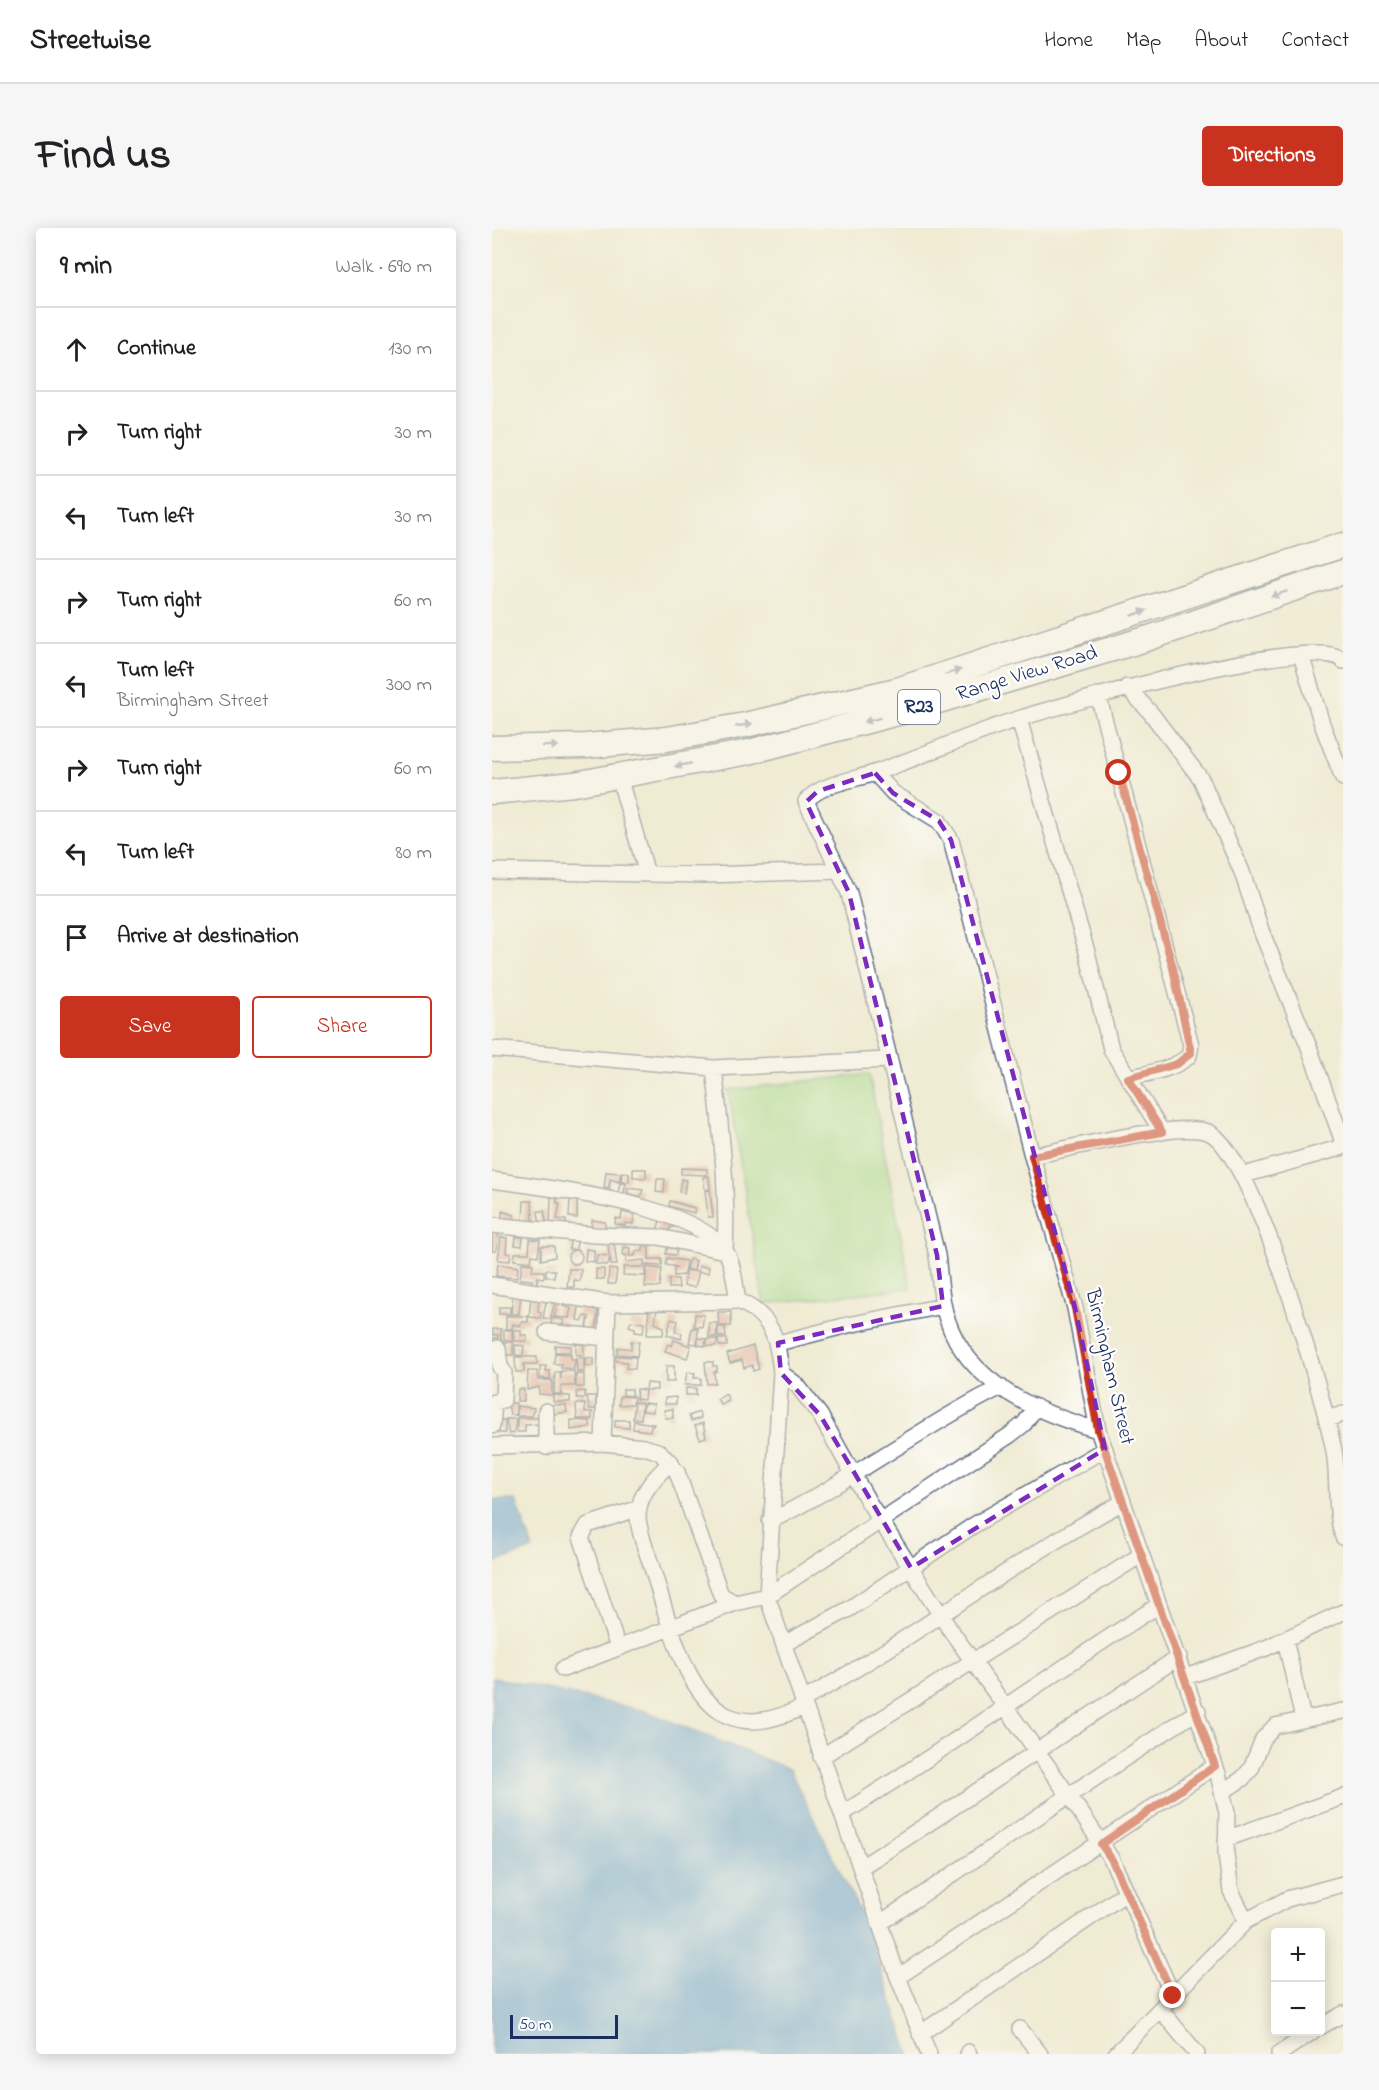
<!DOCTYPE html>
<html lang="en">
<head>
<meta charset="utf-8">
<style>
	:root { --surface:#fff; --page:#f6f6f6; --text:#202124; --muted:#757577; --line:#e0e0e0; --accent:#c8321e }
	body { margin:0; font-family:"Indie Flower",sans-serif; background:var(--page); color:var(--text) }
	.controls { position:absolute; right:18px; bottom:18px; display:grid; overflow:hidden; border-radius:6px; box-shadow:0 3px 15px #0003 }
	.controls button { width:54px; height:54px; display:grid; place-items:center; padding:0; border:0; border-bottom:2px solid var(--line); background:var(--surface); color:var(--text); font:30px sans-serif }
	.scale { position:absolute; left:18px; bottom:15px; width:108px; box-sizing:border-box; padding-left:6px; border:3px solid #1b2f5e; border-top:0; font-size:16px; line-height:21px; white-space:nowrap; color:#1b2f5e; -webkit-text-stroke:4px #fff; paint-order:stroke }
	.stop { position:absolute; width:18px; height:18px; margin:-14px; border:4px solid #c8321e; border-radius:50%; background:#fff }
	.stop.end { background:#c8321e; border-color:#fff; box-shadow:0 2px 6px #0008 }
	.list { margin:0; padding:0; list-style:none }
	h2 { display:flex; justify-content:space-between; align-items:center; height:78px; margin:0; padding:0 24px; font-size:26px }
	h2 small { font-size:20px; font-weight:400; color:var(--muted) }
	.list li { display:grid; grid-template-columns:39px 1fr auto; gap:18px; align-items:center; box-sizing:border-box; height:84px; padding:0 24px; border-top:2px solid var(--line) }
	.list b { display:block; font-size:22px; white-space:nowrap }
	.list p { margin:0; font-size:20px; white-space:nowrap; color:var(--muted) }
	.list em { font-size:20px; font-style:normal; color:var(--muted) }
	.actions { display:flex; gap:12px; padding:18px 24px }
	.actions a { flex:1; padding:14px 0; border:2px solid var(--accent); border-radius:6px; text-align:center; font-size:21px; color:var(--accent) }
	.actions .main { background:var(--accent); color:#fff }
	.icon { flex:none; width:33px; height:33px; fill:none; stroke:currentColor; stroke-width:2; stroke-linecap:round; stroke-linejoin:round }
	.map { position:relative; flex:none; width:851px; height:1826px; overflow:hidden; border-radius:6px }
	header { display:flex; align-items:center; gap:36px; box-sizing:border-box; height:84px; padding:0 30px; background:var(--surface); border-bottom:2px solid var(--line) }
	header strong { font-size:28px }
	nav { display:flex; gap:33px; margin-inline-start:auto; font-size:21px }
	.intro { display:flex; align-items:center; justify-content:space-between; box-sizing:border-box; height:144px; padding:0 36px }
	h1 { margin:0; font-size:42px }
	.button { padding:15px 27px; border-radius:6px; background:var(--accent); color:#fff; font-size:21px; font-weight:700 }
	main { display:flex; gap:36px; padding:0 36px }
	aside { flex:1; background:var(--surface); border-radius:6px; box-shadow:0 3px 15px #0003 }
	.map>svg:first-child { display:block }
	.green { fill:#a2dc8e; stroke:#5e8676; stroke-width:1.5 }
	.water { fill:#65a3d7; stroke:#40699a; stroke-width:1.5 }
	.building { fill:#de9d8e }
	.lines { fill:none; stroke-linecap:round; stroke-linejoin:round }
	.street-casing { stroke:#667187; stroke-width:18 }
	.primary-casing { stroke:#667187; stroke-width:27 }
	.street { stroke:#fff; stroke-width:15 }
	.primary { stroke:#fff; stroke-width:24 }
	.oneway { fill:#8d97ae }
	.route { stroke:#c8321e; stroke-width:8 }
	.marked { fill:none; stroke:#7b2cbf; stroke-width:4.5; stroke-dasharray:12 8; stroke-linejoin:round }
	.labels { text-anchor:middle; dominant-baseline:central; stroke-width:4.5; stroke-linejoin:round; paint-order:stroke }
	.shield { fill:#fff; stroke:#5f6d8e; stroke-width:1.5 }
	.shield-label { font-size:20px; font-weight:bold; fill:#1b2f5e }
	.street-label { font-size:21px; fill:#1b2f5e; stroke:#fff }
</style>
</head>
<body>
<header>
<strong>Streetwise</strong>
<nav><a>Home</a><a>Map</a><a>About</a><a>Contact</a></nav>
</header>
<div class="intro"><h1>Find us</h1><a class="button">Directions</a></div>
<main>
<aside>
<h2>9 min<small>Walk · 690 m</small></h2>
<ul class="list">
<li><svg class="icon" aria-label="ahead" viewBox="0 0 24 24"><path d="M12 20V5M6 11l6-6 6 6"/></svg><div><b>Continue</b></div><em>130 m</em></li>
<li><svg class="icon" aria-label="right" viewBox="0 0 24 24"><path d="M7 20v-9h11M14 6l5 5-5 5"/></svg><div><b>Turn right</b></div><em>30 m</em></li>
<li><svg class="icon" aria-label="left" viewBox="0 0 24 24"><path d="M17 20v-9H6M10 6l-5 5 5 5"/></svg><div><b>Turn left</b></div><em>30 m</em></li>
<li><svg class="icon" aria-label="right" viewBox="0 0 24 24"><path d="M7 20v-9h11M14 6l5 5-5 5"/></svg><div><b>Turn right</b></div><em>60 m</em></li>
<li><svg class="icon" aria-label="left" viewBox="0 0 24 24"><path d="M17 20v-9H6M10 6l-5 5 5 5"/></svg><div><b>Turn left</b><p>Birmingham Street</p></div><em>300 m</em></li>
<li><svg class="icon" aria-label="right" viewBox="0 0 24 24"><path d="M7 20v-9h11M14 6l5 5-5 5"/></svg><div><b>Turn right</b></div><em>60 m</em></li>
<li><svg class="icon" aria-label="left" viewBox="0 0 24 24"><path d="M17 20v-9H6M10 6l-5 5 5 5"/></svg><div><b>Turn left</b></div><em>80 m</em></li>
<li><svg class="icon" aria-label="arrive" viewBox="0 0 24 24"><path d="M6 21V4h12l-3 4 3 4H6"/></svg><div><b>Arrive at destination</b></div></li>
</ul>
<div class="actions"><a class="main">Save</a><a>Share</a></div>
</aside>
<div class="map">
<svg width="851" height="1826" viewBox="0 0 851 1826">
	<rect width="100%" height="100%" fill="#fff"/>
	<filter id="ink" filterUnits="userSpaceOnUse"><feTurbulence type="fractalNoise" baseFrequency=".0167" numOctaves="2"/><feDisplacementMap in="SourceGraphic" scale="12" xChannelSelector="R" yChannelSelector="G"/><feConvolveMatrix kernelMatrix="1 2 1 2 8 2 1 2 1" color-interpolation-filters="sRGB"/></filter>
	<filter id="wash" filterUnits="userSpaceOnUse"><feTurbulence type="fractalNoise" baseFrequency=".008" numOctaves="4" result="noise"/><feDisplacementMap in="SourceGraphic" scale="24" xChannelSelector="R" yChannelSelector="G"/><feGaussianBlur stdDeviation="1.35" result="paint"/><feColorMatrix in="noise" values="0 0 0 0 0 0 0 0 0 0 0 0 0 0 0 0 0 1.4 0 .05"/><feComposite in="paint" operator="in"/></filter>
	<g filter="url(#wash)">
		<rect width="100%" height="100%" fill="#f0ebd3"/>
		<path class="green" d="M377,846L419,1060L272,1076L236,862Z"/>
		<path class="water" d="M0,1272H24L41,1321L0,1336Z
			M0,1449L153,1483L297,1541L370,1688L418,1826H0Z"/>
		<g id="blocks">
			<path class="building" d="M189,940L215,941V947L189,946Z
				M141,941H154V950L141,949Z
				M114,944L129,945L127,954L118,951L117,961L112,960Z
				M130,944L137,945V954H129Z
				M217,948L218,961L213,962L211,949Z
				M165,951H173L172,965L164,964Z
				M189,951L194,952L192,965L187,964Z
				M128,955H134L132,965H126Z
				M136,960L151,962L149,969L135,965Z
				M218,962L221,989H216L213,963Z
				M59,969H65V975H68L65,991L74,992L73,999L58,997Z
				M78,971L85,972V990L77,989Z
				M32,973H40L41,995H31Z
				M178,973L203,980L202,985L177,978Z
				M10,983L22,987L21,994L10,993Z
				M46,983H52L55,997H48Z
				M130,984L142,987L141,996L133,995V998L123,996L124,990L129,991Z
				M169,989L186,992L185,999H179L175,1005L165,1003Z
				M100,992L113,994V1001L99,1000Z
				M0,1004H7L4,1023H0Z
				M9,1009L15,1010L14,1025L19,1026L18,1033L6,1032Z
				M24,1009H31L30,1018L23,1017Z
				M38,1011L48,1012L46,1028L40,1027L39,1034L22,1032L23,1025H37Z
				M78,1012L85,1013L84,1022L77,1021Z
				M116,1015H122L125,1037H119L118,1029L116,1037L104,1036L105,1027L117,1028Z
				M176,1017L185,1019L184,1027L174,1026Z
				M49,1018H62L63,1029L49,1032Z
				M132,1019L138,1020L137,1028H143L144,1023H151V1019H157V1031H170V1038L152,1037V1032L134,1034V1027H131Z
				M94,1021L102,1022V1034L93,1033Z
				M76 1029a7 7 0 1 1 14 0a7 7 0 1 1-14 0Z
				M175,1030L194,1033L192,1047L182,1048V1040L185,1039L174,1037Z
				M197,1031L204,1033L202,1043L194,1041Z
				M30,1035L41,1036L40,1043H52V1050L45,1049V1057H40V1052L28,1051Z
				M6,1036L26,1039L25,1050L4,1048Z
				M207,1038L217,1039L216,1045L206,1044Z
				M132,1039H153V1048L131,1047Z
				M155,1039L170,1041L168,1059H153Z
				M77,1041H89L88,1053L82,1052V1059H75Z
				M104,1041H112V1051H104Z
				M117,1041L125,1042L123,1056H116Z
				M54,1042H63L62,1049H54Z
				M194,1042L207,1044L203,1059L192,1058Z
				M177,1051H186L187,1060H177Z
				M21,1067H29L27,1086H19Z
				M39,1069L47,1070L46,1083L49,1084L48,1090L37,1089Z
				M67,1071H73L71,1078L79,1080L77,1090L62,1089Z
				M54,1074L63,1075L58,1091L51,1090Z
				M87,1078L106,1081L104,1104L94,1103L97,1089L92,1088L91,1093L85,1092Z
				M7,1079H18V1086H7Z
				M157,1080L165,1081L163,1095L172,1099L171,1107H155Z
				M226,1084H239V1098H227Z
				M203,1086L212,1087L210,1099L202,1098Z
				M14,1088H36V1094H29L28,1098L21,1096L20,1101H14Z
				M60,1090L72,1092L70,1101L59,1098Z
				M179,1091L186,1093L183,1104L190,1105L189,1111L175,1107Z
				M139,1093L152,1095L151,1105L143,1104V1100L137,1098Z
				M217,1095H225L224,1109H217Z
				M226,1099H233L234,1109H226Z
				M200,1100H206L205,1116L197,1115Z
				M1,1101H9V1116H1V1110H6V1107H1Z
				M12,1102H20V1112H12Z
				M21,1102H29V1107H35V1113H22Z
				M206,1110L214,1111L213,1118L206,1117Z
				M215,1111H225L224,1118H215Z
				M226,1111H235V1118H227Z
				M182,1112L199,1118L195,1130L173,1123L176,1116L180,1118Z
				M139,1113L147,1114L145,1128L125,1126L126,1119L139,1121Z
				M13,1114H21V1127H13Z
				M84,1116H92V1127H84Z
				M23,1117L32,1118L31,1128L23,1127Z
				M63,1117L79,1118L78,1124H63Z
				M261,1118L267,1141L261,1143L260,1137L252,1140L250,1132L238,1135L235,1126Z
				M63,1125L79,1126V1131H83L82,1141L69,1140L70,1136H62Z
				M124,1128L144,1129L143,1141L134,1140L135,1134L124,1133Z
				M23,1129H45V1136H32V1144H24Z
				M84,1130H92V1144H85Z
				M93,1130H101V1138H93Z
				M213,1134H221V1138H225V1143L222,1144L223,1155L215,1156Z
				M48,1138H54V1143H58V1151L48,1150Z
				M174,1138H182V1154H174Z
				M36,1143H45L46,1152H60V1167L47,1166V1159L35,1162Z
				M69,1143H82L83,1158H69V1166H62L63,1144H68L69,1151Z
				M195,1144L203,1145L202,1150H209V1157H193Z
				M84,1146H92V1159H84Z
				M155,1155L165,1156V1162H154Z
				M194,1160H204V1167H194Z
				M26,1161H32V1173H25Z
				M131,1161H140V1168L131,1167Z
				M145,1161L153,1162L152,1172L144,1171Z
				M93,1163V1170H85L84,1164Z
				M234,1166L237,1173L229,1177L225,1171Z
				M61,1167L78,1168V1174H61Z
				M95,1168H104V1181H97Z
				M128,1168L142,1169L141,1176L127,1177Z
				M184,1169V1176H173V1170Z
				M143,1174L150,1175L149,1191H141Z
				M16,1175H24V1187H18Z
				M152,1175L162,1176L161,1184L151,1183Z
				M84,1176H93V1184H100V1191H85Z
				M61,1177H74L75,1184L62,1186Z
				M25,1178L42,1180V1183L40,1184V1188H25Z
				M181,1181V1190H173L172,1182Z
				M207,1184L209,1190L199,1193L197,1188Z
				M25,1190H48L49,1196L33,1197V1204H25Z
				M14,1191H24L22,1205L17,1206Z
				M7,1192H13V1205H7Z
				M79,1192L98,1193V1199L79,1202Z
				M123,1192H137V1200L123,1199Z
				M142,1193L162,1196L161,1198H159L158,1203L141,1201Z
				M211,1195L214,1209L208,1211L203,1198Z"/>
		</g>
	</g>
	<g filter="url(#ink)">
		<use href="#blocks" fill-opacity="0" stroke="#667187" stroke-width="1.5"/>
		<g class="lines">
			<defs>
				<path id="street" d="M809,427L830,496L851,550
					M635,459L658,484L709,551L750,644L770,705L817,819L851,914
					M606,467L699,817L697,828C681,842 656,845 636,850
					M527,491L595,724L619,821L670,904
					M383,545L401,565L447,593L459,612L540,928L583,1080L606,1202L726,1546L735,1585L734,1627L739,1663L754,1693L624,1826
					M127,549L155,646
					M0,643L214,647L347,643
					M0,821L222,840L396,832
					M540,928C575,921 687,893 716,904C761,921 832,1171 842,1223C847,1251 842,1281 851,1309
					M752,947L851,919
					M0,952C55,960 203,976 234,1024C242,1037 243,1058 246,1073
					M0,997L103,1007L167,1009L233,1023C236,961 229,902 222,840
					M0,1057L116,1075L246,1073C280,1087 286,1112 289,1145L275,1368L406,1749L437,1826
					M55,1104L115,1110
					M286,1115L356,1097L451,1078
					M289,1145L305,1157L328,1187L376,1273L457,1400L587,1582L620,1632L681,1768
					M54,1183V1219
					M835,1191L851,1186
					M0,1198L2,1174L11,1172L12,1144L8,1139L6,1120
					M606,1202C546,1185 476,1156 455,1091C448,1071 448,1049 445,1027L357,665L314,573C329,555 364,552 385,544C433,527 481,505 529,490C569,477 831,403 851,433
					M111,1215L116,1075
					M0,1218L111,1215L152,1219L168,1224L185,1244L229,1367L243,1375L275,1368L518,1207L532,1196L544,1179
					M179,1234C164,1248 147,1265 146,1287C146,1304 155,1323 160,1340C174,1382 191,1466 234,1487C262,1500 287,1489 313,1479
					M278,1293C358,1254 429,1199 509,1159
					M793,1411L811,1491
					M292,1416L357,1381L482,1297L613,1221
					M126,1420L89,1309L96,1297L147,1280
					M71,1441L243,1375
					M694,1449L774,1420L851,1384
					M311,1472C421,1411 520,1334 631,1274
					M329,1529L649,1327
					M730,1564L750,1551L759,1541L771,1511L783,1498L851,1483
					M350,1586C457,1519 560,1445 667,1377
					M734,1611L851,1569
					M369,1639C477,1571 580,1498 687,1429
					M754,1693L795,1671L851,1656
					M388,1695C494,1625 598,1551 706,1483
					M406,1749L723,1538
					M669,1782L705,1826
					M828,1799L851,1786
					M528,1801L548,1826
					M428,1806L634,1665
					M476,1824L477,1826
					M787,1826L820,1804"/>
				<path id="primary" d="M0,520L94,518L175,511L253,497L405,462L851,317
					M0,564L82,556L257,524L406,485L657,410L851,344"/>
			</defs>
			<use href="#street" class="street-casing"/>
			<use href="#primary" class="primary-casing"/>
			<use href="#street" class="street"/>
			<use href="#primary" class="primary"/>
		</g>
		<defs><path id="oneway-solid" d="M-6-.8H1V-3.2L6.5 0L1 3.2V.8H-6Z" transform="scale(1.5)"/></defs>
		<g class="oneway">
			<use href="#oneway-solid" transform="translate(787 366) rotate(162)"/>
			<use href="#oneway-solid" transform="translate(647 385) rotate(-18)"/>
			<use href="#oneway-solid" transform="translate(461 444) rotate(-18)"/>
			<use href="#oneway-solid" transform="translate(380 492) rotate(165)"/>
			<use href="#oneway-solid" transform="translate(252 497) rotate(-11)"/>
			<use href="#oneway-solid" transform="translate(58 518) rotate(-1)"/>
			<use href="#oneway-solid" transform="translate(191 537) rotate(169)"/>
		</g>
	</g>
	<g class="lines" filter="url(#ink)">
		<path class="route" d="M627,545L681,740L699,825L685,836L636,850L670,904L540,928L583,1080L606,1202L723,1538L609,1616L620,1632L681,1768"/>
	</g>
	<path d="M0 0H851V1826H0ZM383,545L401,565L447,593L459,612L583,1080L613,1221L419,1340L328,1187L289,1145L286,1115L451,1078L445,1027L357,665L314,574L326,563Z" fill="#f0ebd3" fill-opacity=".55" fill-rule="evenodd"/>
	<path class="marked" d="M383,545L401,565L447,593L459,612L583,1080L613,1221L419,1340L328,1187L289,1145L286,1115L451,1078L445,1027L357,665L314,574L326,563Z"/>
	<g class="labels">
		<rect class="shield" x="406" y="462" width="42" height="34" rx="4.5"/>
		<g class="shield-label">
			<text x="427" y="479">R23</text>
		</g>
		<g class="street-label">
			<text transform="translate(535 446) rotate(-17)">Range View Road</text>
			<text transform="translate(617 1139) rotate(77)">Birmingham Street</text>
		</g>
	</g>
</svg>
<div class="controls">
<button>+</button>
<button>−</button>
</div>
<div class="scale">50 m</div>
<div class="stop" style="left:627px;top:545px"></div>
<div class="stop end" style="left:681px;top:1768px"></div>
</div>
</main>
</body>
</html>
